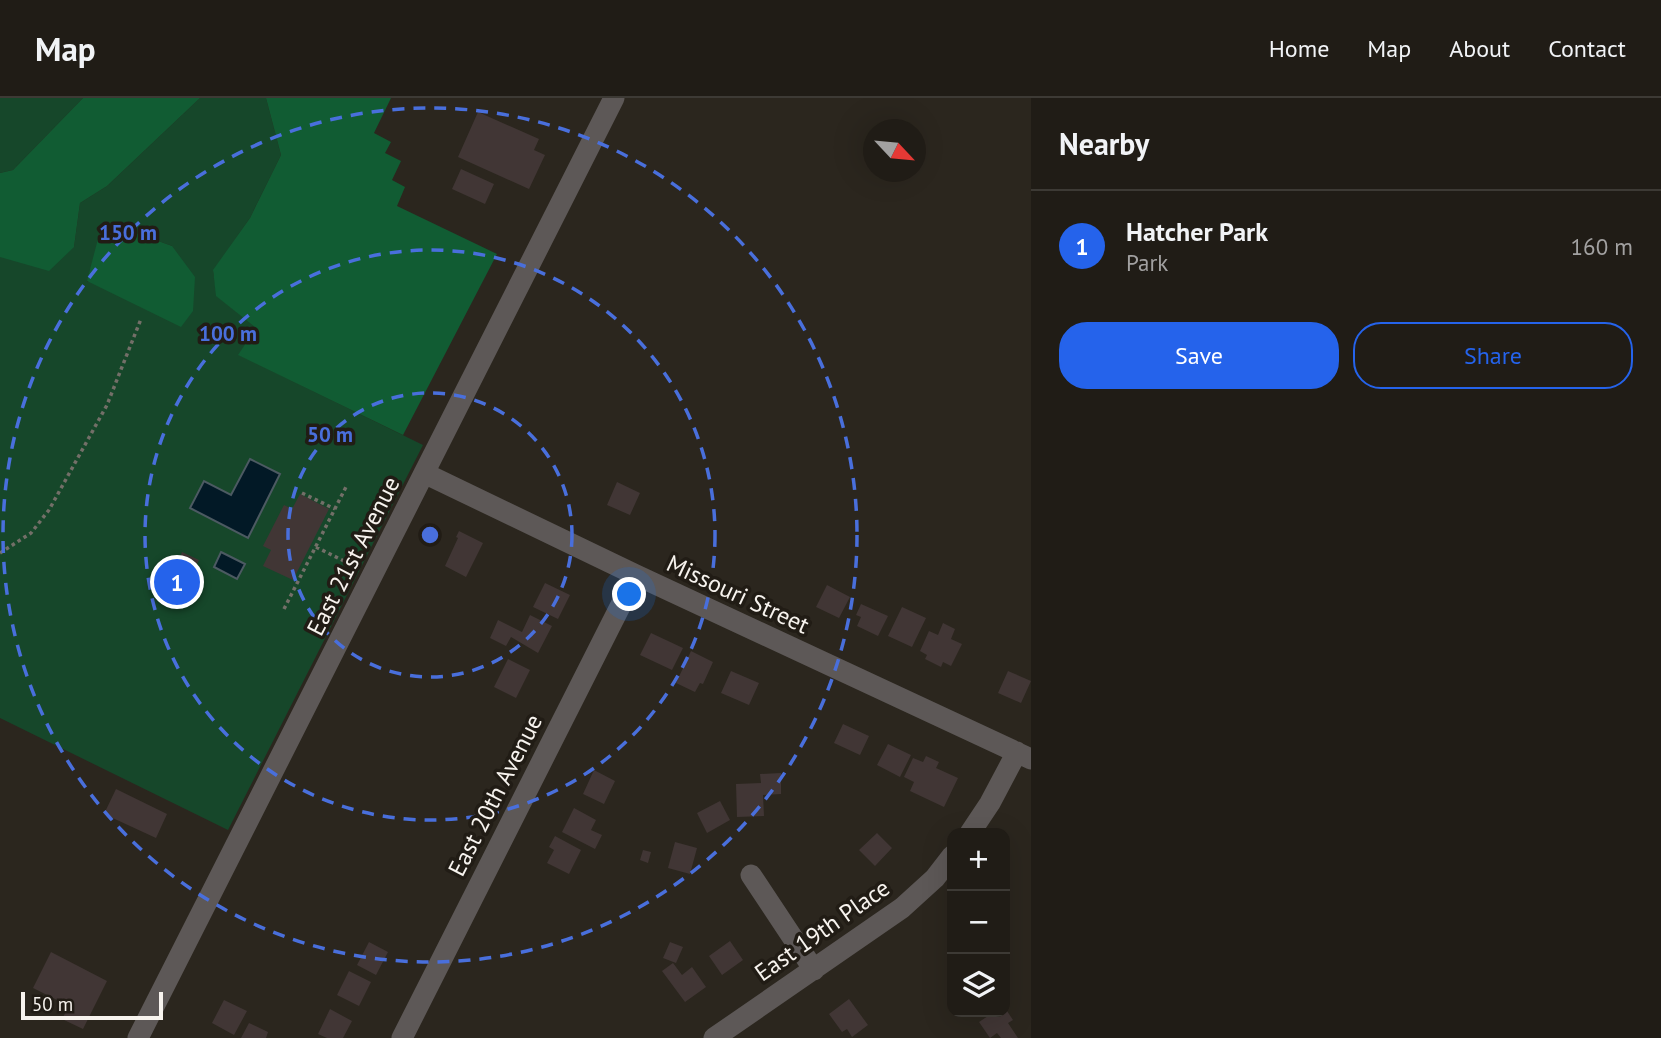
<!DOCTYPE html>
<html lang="en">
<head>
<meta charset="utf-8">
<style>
	:root { --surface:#201c16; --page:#28251f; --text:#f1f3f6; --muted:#a2a1a1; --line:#3d3a35; --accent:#2563eb }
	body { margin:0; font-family:"PT Sans",sans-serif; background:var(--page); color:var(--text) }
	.controls { position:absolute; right:21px; bottom:21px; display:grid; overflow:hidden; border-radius:14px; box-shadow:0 7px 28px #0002 }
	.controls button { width:63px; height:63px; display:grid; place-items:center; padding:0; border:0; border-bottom:2px solid var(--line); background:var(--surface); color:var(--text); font:35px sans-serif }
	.compass { position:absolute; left:863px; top:21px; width:63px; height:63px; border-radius:50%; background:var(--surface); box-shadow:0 7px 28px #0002; rotate:116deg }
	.scale { position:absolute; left:21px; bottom:18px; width:142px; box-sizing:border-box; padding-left:7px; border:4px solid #f7f3ee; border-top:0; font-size:19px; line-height:24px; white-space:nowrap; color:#f7f3ee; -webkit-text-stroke:5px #211c15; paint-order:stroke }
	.you { position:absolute; left:630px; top:497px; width:24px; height:24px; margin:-18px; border:5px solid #fff; border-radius:50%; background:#1a73e8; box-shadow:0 0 0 10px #1a73e833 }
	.badge { display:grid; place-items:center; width:46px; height:46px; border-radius:50%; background:var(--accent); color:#fff; font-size:23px; font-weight:700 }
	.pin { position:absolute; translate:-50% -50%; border:4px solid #fff; box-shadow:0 2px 7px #0006 }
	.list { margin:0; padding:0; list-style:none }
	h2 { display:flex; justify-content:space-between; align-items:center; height:91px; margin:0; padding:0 28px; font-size:30px }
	h2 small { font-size:23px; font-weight:400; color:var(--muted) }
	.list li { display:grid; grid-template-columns:46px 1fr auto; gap:21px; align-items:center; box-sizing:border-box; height:112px; padding:0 28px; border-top:2px solid var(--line) }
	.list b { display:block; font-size:26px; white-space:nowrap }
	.list p { margin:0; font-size:23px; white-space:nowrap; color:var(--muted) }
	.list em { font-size:23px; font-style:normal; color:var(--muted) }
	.actions { display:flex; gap:14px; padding:21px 28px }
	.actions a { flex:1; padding:16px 0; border:2px solid var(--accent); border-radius:28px; text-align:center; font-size:24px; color:var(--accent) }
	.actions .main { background:var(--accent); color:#fff }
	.icon { flex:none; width:38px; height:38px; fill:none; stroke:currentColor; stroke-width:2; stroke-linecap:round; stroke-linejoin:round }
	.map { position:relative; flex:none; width:1031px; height:940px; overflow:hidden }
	header { display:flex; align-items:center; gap:42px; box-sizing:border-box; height:98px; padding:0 35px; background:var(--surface); border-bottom:2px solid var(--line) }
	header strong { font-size:33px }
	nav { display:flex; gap:38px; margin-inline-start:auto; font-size:24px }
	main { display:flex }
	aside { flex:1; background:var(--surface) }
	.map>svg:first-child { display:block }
	.green { fill:#16472a; fill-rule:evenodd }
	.forest { fill:#115c33 }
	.water { fill:#021926; stroke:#4c5a62; stroke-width:2 }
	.building { fill:#413635 }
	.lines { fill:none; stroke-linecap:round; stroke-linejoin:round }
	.path { stroke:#736f68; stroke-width:3.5; stroke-dasharray:3.5 3.5; stroke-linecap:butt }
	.minor { stroke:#5d5857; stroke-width:21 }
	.ring { fill:none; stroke:#496fdc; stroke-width:3.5; stroke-dasharray:12 9 }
	.labels { text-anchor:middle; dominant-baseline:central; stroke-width:7; stroke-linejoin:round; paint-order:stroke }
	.street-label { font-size:24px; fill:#f7f3ee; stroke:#211c15 }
	.centre { fill:#496fdc; stroke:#211c15; stroke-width:3.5 }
	.ring-label { font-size:21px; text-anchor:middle; font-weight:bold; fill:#496fdc; stroke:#211c15; stroke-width:7; stroke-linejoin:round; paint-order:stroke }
</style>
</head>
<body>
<header>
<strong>Map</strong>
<nav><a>Home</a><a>Map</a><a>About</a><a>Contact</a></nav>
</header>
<main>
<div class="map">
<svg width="1031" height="940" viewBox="0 0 1031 940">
	<rect width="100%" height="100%" fill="#2b261e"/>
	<path class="green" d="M0,0H83L13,72L0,75Z
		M200,0H266L281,57L250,120L213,173L217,198L256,230L239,257L423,347L228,732L0,620V141L74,149L80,105L107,88ZM109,125L172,148L87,184Z"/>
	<path class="forest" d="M83,0H200L107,88L80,105L74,149L49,173L0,159V75L13,72Z
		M266,0H391L374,35L391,44L385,55L401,63L392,82L405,89L397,108L497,156L403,337L238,257L256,230L216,198L213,172L250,120L281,57Z
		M109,125L172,148L195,179L193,213L181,229L87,183L99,137Z"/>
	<path class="water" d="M250,361L280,376L248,440L190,410L204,383L231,397Z
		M221,454L245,466L237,481L214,469Z"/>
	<path class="building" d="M478,14L539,41L534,52L545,57L529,91L458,59Z
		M461,71L494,86L485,106L452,91Z
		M617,384L640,395L630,417L607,407Z
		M300,396L329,411L293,482L263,468L271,452L263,448L284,407L292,411Z
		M459,433L483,445L466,479L445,468L458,440L456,439Z
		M182,454L199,462L196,468L180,459Z
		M545,485L570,497L558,521L533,509Z
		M827,487L850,499L839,520L816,509Z
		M861,506L888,518L878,538L857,528L861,519L856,517Z
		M902,509L926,520L912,549L888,538Z
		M530,517L552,528L538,555L511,539L506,548L490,540L498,522L522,534Z
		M943,525L955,531L951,541L962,546L951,568L943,564L941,569L925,561L927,557L920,553L929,533L938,537Z
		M651,535L683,550L672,572L640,557Z
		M691,553L713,564L703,586L700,585L695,594L676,585Z
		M508,561L530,572L516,600L494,589Z
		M731,573L759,585L749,607L721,595Z
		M1008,573L1031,583L1021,605L998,595Z
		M843,626L869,638L860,657L834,645Z
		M888,646L911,657L900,679L877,667Z
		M926,658L939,664L936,670L958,680L944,709L910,693L914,684L904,679L913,660L923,664Z
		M594,672L615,683L604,706L583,696Z
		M781,675V696L763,697L764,718L737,719L736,686L761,685L760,676Z
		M116,691L167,716L156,740L104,716Z
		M720,703L730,722L707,735L697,715Z
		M574,710L596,722L591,732L602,737L595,751L562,734Z
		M877,735L892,750L875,768L859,752Z
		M555,738L581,752L569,776L547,765L554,752L549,749Z
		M675,744L697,750L690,776L668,770Z
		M643,752L651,754L648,765L640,762Z
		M730,843L743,862L722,877L709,858Z
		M369,844L388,854L376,877L357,867Z
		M670,844L683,849L676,865L663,860Z
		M51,854L107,883L83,931L62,921L69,908L33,890Z
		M673,865L682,877L692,869L706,889L685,904L662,873Z
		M349,873L371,884L359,908L337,897Z
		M849,901L868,927L852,939L847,931L842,934L829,916Z
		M224,902L247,913L234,937L212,925Z
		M1005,910L1013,922L1008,925L1018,940H1001L997,935L990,940L979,924L994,914H1005Z
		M330,911L352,923L343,940H327L318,936Z
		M249,925L268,934L266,940H241Z"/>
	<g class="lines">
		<path class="path" d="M302,395L335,411
			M316,449L344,463
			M0,455L31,435L49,412L107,307L141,221
			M284,511L347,387"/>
		<path class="minor" d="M424,375L636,477L1031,661
			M970,735L990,705L1017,654
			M751,777L814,872
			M138,940L614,0
			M402,940L636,477
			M714,940L902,810L935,780L952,758"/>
	</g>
	<g class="ring">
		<circle cx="430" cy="437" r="142"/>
		<circle cx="430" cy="437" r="285"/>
		<circle cx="430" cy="437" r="427"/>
	</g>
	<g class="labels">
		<g class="street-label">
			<text transform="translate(353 458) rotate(-63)">East 21st Avenue</text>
			<text transform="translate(738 496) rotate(25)">Missouri Street</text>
			<text transform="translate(495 697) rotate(-63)">East 20th Avenue</text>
			<text transform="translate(822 832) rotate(-35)">East 19th Place</text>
		</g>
	</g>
	<circle cx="430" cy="437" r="10" class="centre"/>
	<g class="ring-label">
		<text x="128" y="142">150 m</text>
		<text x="228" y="243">100 m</text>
		<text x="330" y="344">50 m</text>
	</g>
</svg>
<div class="controls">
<button>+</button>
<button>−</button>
<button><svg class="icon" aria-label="layers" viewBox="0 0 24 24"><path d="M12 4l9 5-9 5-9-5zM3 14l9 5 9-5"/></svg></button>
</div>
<svg class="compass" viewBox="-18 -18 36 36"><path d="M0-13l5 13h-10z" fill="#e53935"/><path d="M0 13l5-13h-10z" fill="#a2a1a1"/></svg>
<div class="scale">50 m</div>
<div class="you"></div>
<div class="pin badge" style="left:177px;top:484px">1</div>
</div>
<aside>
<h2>Nearby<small></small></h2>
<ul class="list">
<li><span class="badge">1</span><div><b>Hatcher Park</b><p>Park</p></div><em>160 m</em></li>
</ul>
<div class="actions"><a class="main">Save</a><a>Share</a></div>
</aside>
</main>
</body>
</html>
